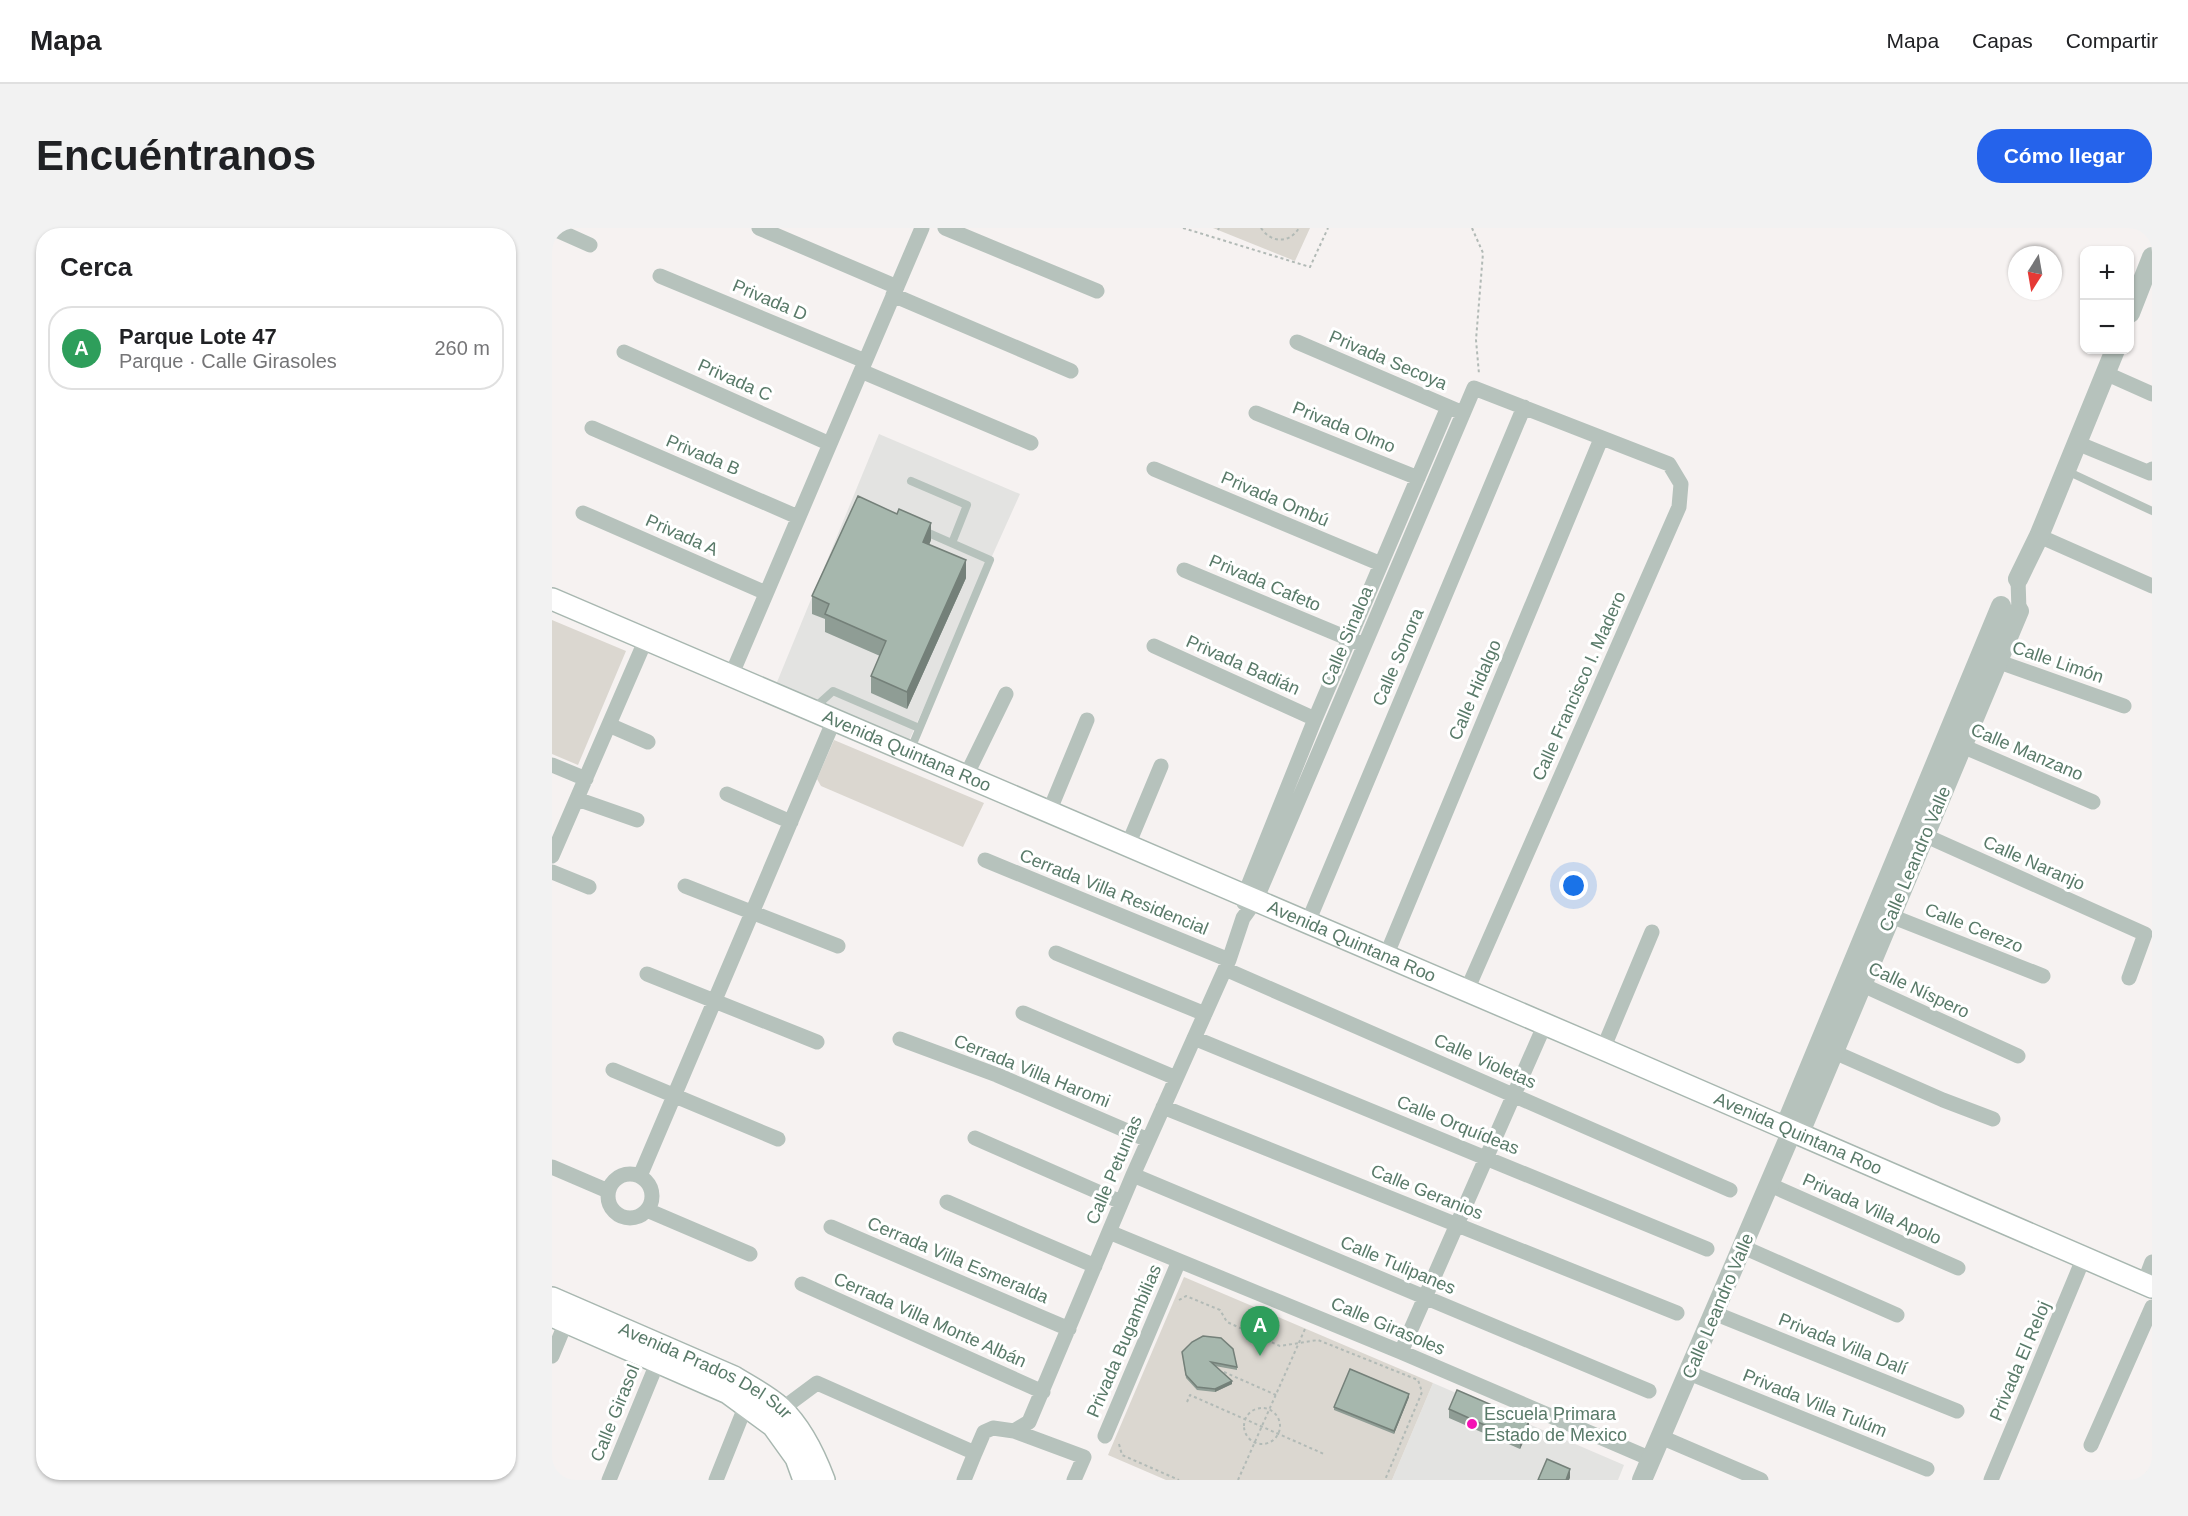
<!DOCTYPE html>
<html lang="es">
<head>
<meta charset="utf-8">
<style>
	:root { --surface:#fff; --page:#f2f2f2; --text:#202124; --muted:#757577; --line:#e0e0e0; --accent:#2563eb }
	body { margin:0; font-family:Arial,sans-serif; background:var(--page); color:var(--text) }
	.controls { position:absolute; right:18px; top:18px; display:grid; overflow:hidden; border-radius:12px; box-shadow:0 2px 4px #0004 }
	.controls button { width:54px; height:54px; display:grid; place-items:center; padding:0; border:0; border-bottom:2px solid var(--line); background:var(--surface); color:var(--text); font:30px sans-serif }
	.compass { position:absolute; left:1456px; top:18px; width:54px; height:54px; border-radius:50%; background:var(--surface); box-shadow:0 2px 4px #0004; rotate:191deg }
	.you { position:absolute; left:1022px; top:658px; width:21px; height:21px; margin:-15px; border:4px solid #fff; border-radius:50%; background:#1a73e8; box-shadow:0 0 0 9px #1a73e833 }
	.badge { display:grid; place-items:center; width:39px; height:39px; border-radius:50%; background:var(--accent); color:#fff; font-size:20px; font-weight:700 }
	.pin { position:absolute; translate:-50% -50px; filter:drop-shadow(0 2px 3px #0008) }
	.pin::after { content:''; position:absolute; top:32px; width:21px; height:18px; background:inherit; clip-path:polygon(0 0,100% 0,50% 100%) }
	.list { margin:0; padding:0; list-style:none }
	h2 { display:flex; justify-content:space-between; align-items:center; height:78px; margin:0; padding:0 24px; font-size:26px }
	h2 small { font-size:20px; font-weight:400; color:var(--muted) }
	.list li { display:grid; grid-template-columns:39px 1fr auto; gap:18px; align-items:center; box-sizing:border-box; height:84px; margin:0 12px 12px; padding:0 12px; border:2px solid var(--line); border-radius:24px }
	.list b { display:block; font-size:22px; white-space:nowrap }
	.list p { margin:0; font-size:20px; white-space:nowrap; color:var(--muted) }
	.list em { font-size:20px; font-style:normal; color:var(--muted) }
	.map { position:relative; flex:none; width:1600px; height:1252px; overflow:hidden; border-radius:24px }
	header { display:flex; align-items:center; gap:36px; box-sizing:border-box; height:84px; padding:0 30px; background:var(--surface); border-bottom:2px solid var(--line) }
	header strong { font-size:28px }
	nav { display:flex; gap:33px; margin-inline-start:auto; font-size:21px }
	.intro { display:flex; align-items:center; justify-content:space-between; box-sizing:border-box; height:144px; padding:0 36px }
	h1 { margin:0; font-size:42px }
	.button { padding:15px 27px; border-radius:24px; background:var(--accent); color:#fff; font-size:21px; font-weight:700 }
	main { display:flex; gap:36px; padding:0 36px }
	aside { flex:1; background:var(--surface); border-radius:24px; box-shadow:0 2px 4px #0004 }
	.map>svg:first-child { display:block }
	.built { fill:#e3e3e1 }
	.green { fill:#dbd7d0 }
	.lines { fill:none; stroke-linecap:round; stroke-linejoin:round }
	.secondary-casing { stroke:#a8b7b0; stroke-width:24 }
	.path { stroke:#b2bab6; stroke-width:2; stroke-dasharray:3 3; stroke-linecap:butt }
	.service { stroke:#b6c2bc; stroke-width:8 }
	.minor { stroke:#b6c2bc; stroke-width:15 }
	.tertiary { stroke:#b6c2bc; stroke-width:20 }
	.secondary { stroke:#fff; stroke-width:21 }
	.wall { fill:#8f9d95 }
	.shaded-wall { fill:#748079 }
	.building { fill:#a6b7ad; stroke:#748079; stroke-width:1.5 }
	.poi-dot { fill:#f413b4; stroke:#fff; stroke-width:2 }
	.labels { text-anchor:middle; dominant-baseline:central; stroke-width:6; stroke-linejoin:round; paint-order:stroke }
	.street-label { font-size:18px; fill:#597a69; stroke:#fff }
	.poi-label { font-size:18px; fill:#597a69; stroke:#fff; text-anchor:start }
</style>
</head>
<body>
<header>
<strong>Mapa</strong>
<nav><a>Mapa</a><a>Capas</a><a>Compartir</a></nav>
</header>
<div class="intro"><h1>Encuéntranos</h1><a class="button">Cómo llegar</a></div>
<main>
<aside>
<h2>Cerca<small></small></h2>
<ul class="list">
<li><span class="badge" style="background:#2e9e5b">A</span><div><b>Parque Lote 47</b><p>Parque · Calle Girasoles</p></div><em>260 m</em></li>
</ul>
</aside>
<div class="map">
<svg width="1600" height="1252" viewBox="0 0 1600 1252">
	<rect width="100%" height="100%" fill="#f6f2f1"/>
	<path class="built" d="M327,206L468,266L355,517L223,459Z
		M881,1155L1072,1237L1066,1252H840Z"/>
	<path class="green" d="M661,0H758L743,33Z
		M0,392L74,423L26,537L0,526Z
		M282,512L432,575L411,619L269,558L265,551Z
		M632,1049L881,1155L840,1252H614L556,1227Z"/>
	<g class="lines">
		<defs>
			<g id="secondary">
				<path id="s1" d="M0,371L1051,821L1600,1059"/>
				<path id="s2" d="M0,1070L182,1149C198,1159 216,1168 229,1180C248,1198 263,1228 272,1252"/>
				<path d="M0,1088L176,1165L221,1198L244,1230L252,1252"/>
			</g>
		</defs>
		<use href="#secondary" class="secondary-casing"/>
		<path class="path" d="M631,0L758,39L776,0
			M709,0C719,15 737,16 747,0
			M920,0L931,25L924,112L927,146
			M666,2L667,0
			M627,1072L634,1068L668,1082L675,1094L728,1118L766,1112L866,1152L870,1164L833,1252
			M672,1144L724,1167
			M635,1174L638,1167L772,1226
			M692 1198a18 18 0 1 1 36 0a18 18 0 1 1-36 0Z
			M567,1216L570,1227L627,1252
			M686,1252L753,1101"/>
		<path class="service" d="M1515,243L1600,283
			M359,253L415,277L400,315
			M261,481L281,463L367,500
			M358,523L438,332L372,303"/>
		<path class="minor" d="M0,0L38,17
			M207,0L345,59
			M393,0L545,63
			M108,48L313,133
			M341,67L519,143
			M745,114L906,183
			M72,124L278,216
			M309,143L479,215
			M1553,145L1600,166
			M704,185L866,250
			M40,200L246,289
			M1525,215L1598,245L1600,241
			M602,241L829,336
			M31,285L214,365
			M1487,308L1600,358
			M632,342L807,415
			M1466,351L1467,383
			M602,418L763,491
			M1436,430L1572,478
			M179,448L370,0
			M57,497L96,514
			M1401,514L1541,574
			M0,537L34,551
			M414,548L454,466
			M175,566L239,594
			M25,571L85,592
			M497,584L535,492
			M1363,603L1593,706L1577,750
			M576,617L609,538
			M0,628L94,411
			M433,632L677,732
			M0,644L37,659
			M133,658L286,718
			M692,675V668L763,491L896,179
			M1339,688L1491,748
			M756,694L972,179
			M504,725L653,786
			M834,728L1049,211
			M673,741L1178,962
			M95,746L265,814
			M1302,753L1466,828
			M471,785L624,850
			M642,810L1155,1021
			M348,811L445,847L596,912
			M1051,821L1100,704
			M1282,824L1391,872L1441,891
			M61,842L226,911
			M611,879L1125,1085
			M423,910L569,974
			M0,939L56,963
			M56 968a22 22 0 1 1 44 0a22 22 0 1 1-44 0Z
			M581,947L1097,1163
			M88,948L282,492
			M1218,957L1406,1040
			M395,974L543,1038
			M95,982L198,1026
			M279,999L517,1101
			M557,1004L849,1124L1099,1231
			M1191,1019L1345,1087
			M1592,1055L1600,1034
			M250,1056L491,1164
			M1162,1085L1405,1183
			M849,1124L993,796
			M0,1128L14,1094
			M1137,1145L1375,1241
			M230,1181L265,1155L423,1225L432,1204L441,1200L462,1203L477,1194L581,947L677,732L691,690L704,672L922,160L1117,236L1129,256L1127,279L915,762
			M462,1203L532,1229L522,1252
			M553,1208L627,1033
			M1109,1209L1209,1252
			M1539,1217L1600,1079
			M57,1252L106,1133
			M164,1252L194,1177
			M412,1252L423,1225
			M1439,1252L1532,1029
			M1599,1252L1600,1249"/>
		<path class="tertiary" d="M1578,85L1600,29
			M1466,351L1487,308L1563,122
			M1240,903L1237,889L1449,378
			M1090,1252L1240,903L1252,895L1467,383"/>
		<use href="#secondary" class="secondary"/>
	</g>
	<path class="wall" d="M379,312L377,317L414,350L355,481L319,465V448L328,428L273,404V391L260,386V368Z
		M630,1124L685,1139V1142L663,1138L680,1156L663,1164L645,1162L634,1150Z
		M857,1169L842,1206L782,1182V1179Z
		M897,1181L977,1202L968,1221L897,1190Z"/>
	<path class="shaded-wall" d="M379,295V312L371,331V314Z
		M414,332V350L355,481V464Z
		M680,1153V1156L663,1164V1161Z
		M857,1166V1169L842,1206V1203Z
		M977,1193V1202L968,1221V1213Z
		M1018,1241V1250L1017,1252H1014Z"/>
	<path class="building" d="M306,268L345,286L347,281L379,295L371,314L414,332L355,464L319,448L334,413L273,386L277,376L260,368Z
		M651,1108L669,1110L681,1121L685,1139L659,1134L680,1153L663,1161L645,1159L634,1147L630,1124L640,1114Z
		M798,1141L857,1166L842,1203L782,1179Z
		M905,1162L977,1193L968,1213L897,1181Z
		M995,1231L1018,1241L1014,1252H986Z"/>
	<circle class="poi-dot" cx="920" cy="1196" r="6"/>
	<g class="labels">
		<g class="street-label">
			<text transform="translate(218 72) rotate(23)">Privada D</text>
			<text transform="translate(836 132) rotate(23)">Privada Secoya</text>
			<text transform="translate(183 152) rotate(24)">Privada C</text>
			<text transform="translate(792 199) rotate(22)">Privada Olmo</text>
			<text transform="translate(151 227) rotate(23)">Privada B</text>
			<text transform="translate(723 271) rotate(23)">Privada Ombú</text>
			<text transform="translate(130 307) rotate(24)">Privada A</text>
			<text transform="translate(713 355) rotate(23)">Privada Cafeto</text>
			<text transform="translate(795 408) rotate(-67)">Calle Sinaloa</text>
			<text transform="translate(846 429) rotate(-67)">Calle Sonora</text>
			<text transform="translate(1506 434) rotate(19)">Calle Limón</text>
			<text transform="translate(691 437) rotate(24)">Privada Badián</text>
			<text transform="translate(1027 458) rotate(-66)">Calle Francisco I. Madero</text>
			<text transform="translate(923 462) rotate(-67)">Calle Hidalgo</text>
			<text stroke="none"><textPath href="#s1" startOffset="386">Avenida Quintana Roo</textPath></text>
			<text transform="translate(1475 524) rotate(23)">Calle Manzano</text>
			<text transform="translate(1363 631) rotate(-67)">Calle Leandro Valle</text>
			<text transform="translate(1482 635) rotate(24)">Calle Naranjo</text>
			<text transform="translate(562 664) rotate(22)">Cerrada Villa Residencial</text>
			<text transform="translate(1422 700) rotate(22)">Calle Cerezo</text>
			<text stroke="none"><textPath href="#s1" startOffset="870">Avenida Quintana Roo</textPath></text>
			<text transform="translate(1367 762) rotate(25)">Calle Níspero</text>
			<text transform="translate(933 833) rotate(24)">Calle Violetas</text>
			<text transform="translate(480 843) rotate(22)">Cerrada Villa Haromi</text>
			<text transform="translate(906 897) rotate(22)">Calle Orquídeas</text>
			<text stroke="none"><textPath href="#s1" startOffset="1356">Avenida Quintana Roo</textPath></text>
			<text transform="translate(562 942) rotate(-67)">Calle Petunias</text>
			<text transform="translate(875 964) rotate(22)">Calle Geranios</text>
			<text transform="translate(1320 981) rotate(24)">Privada Villa Apolo</text>
			<text transform="translate(406 1032) rotate(23)">Cerrada Villa Esmeralda</text>
			<text transform="translate(846 1037) rotate(23)">Calle Tulipanes</text>
			<text transform="translate(1166 1078) rotate(-67)">Calle Leandro Valle</text>
			<text transform="translate(378 1092) rotate(24)">Cerrada Villa Monte Albán</text>
			<text transform="translate(836 1098) rotate(23)">Calle Girasoles</text>
			<text transform="translate(572 1113) rotate(-67)">Privada Bugambilias</text>
			<text transform="translate(1291 1116) rotate(22)">Privada Villa Dalí</text>
			<text transform="translate(1468 1133) rotate(-67)">Privada El Reloj</text>
			<text stroke="none"><textPath href="#s2" startOffset="170">Avenida Prados Del Sur</textPath></text>
			<text transform="translate(1263 1175) rotate(22)">Privada Villa Tulúm</text>
			<text transform="translate(63 1185) rotate(-68)">Calle Girasol</text>
		</g>
		<g class="poi-label">
			<text x="932" y="1186">Escuela Primara<tspan x="932" dy="21">Estado de Mexico</tspan></text>
		</g>
	</g>
</svg>
<div class="controls">
<button>+</button>
<button>−</button>
</div>
<svg class="compass" viewBox="-18 -18 36 36"><path d="M0-13l5 13h-10z" fill="#e53935"/><path d="M0 13l5-13h-10z" fill="#757577"/></svg>
<div class="you"></div>
<div class="pin badge" style="left:708px;top:1128px;background:#2e9e5b">A</div>
</div>
</main>
</body>
</html>
